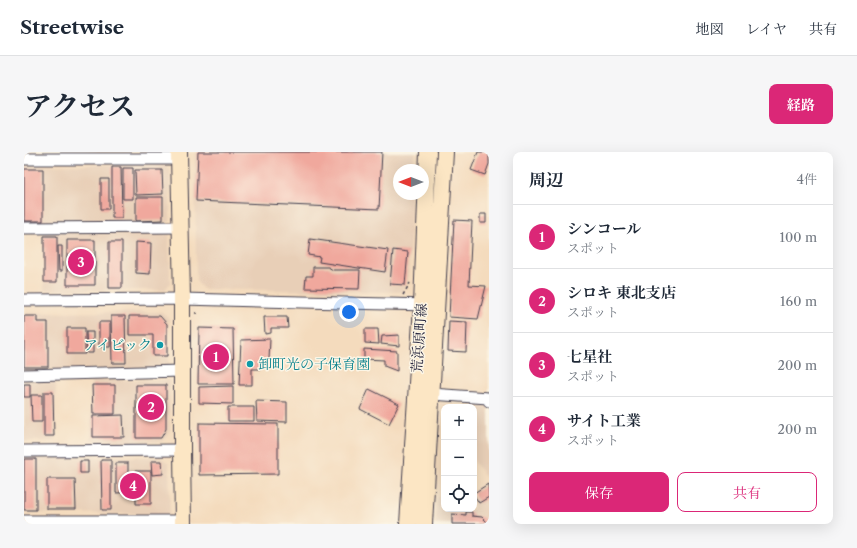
<!DOCTYPE html>
<html lang="ja">
<head>
<meta charset="utf-8">
<style>
	:root { --surface:#fff; --page:#f6f6f7; --text:#1f2937; --muted:#747a83; --line:#e0e1e3; --accent:#db2777 }
	body { margin:0; font-family:"Libre Caslon Text","Noto Serif JP",serif; background:var(--page); color:var(--text) }
	.controls { position:absolute; right:12px; bottom:12px; display:grid; overflow:hidden; border-radius:8px; box-shadow:0 4px 16px #0002 }
	.controls button { width:36px; height:36px; display:grid; place-items:center; padding:0; border:0; border-bottom:1px solid var(--line); background:var(--surface); color:var(--text); font:20px sans-serif }
	.compass { position:absolute; left:369px; top:12px; width:36px; height:36px; border-radius:50%; background:var(--surface); box-shadow:0 4px 16px #0002; rotate:270deg }
	.you { position:absolute; left:325px; top:160px; width:14px; height:14px; margin:-10px; border:3px solid #fff; border-radius:50%; background:#1a73e8; box-shadow:0 0 0 6px #1a73e833 }
	.badge { display:grid; place-items:center; width:26px; height:26px; border-radius:50%; background:var(--accent); color:#fff; font-size:13px; font-weight:700 }
	.pin { position:absolute; translate:-50% -50%; border:2px solid #fff; box-shadow:0 1px 4px #0006 }
	.list { margin:0; padding:0; list-style:none }
	h2 { display:flex; justify-content:space-between; align-items:center; height:52px; margin:0; padding:0 16px; font-size:17px }
	h2 small { font-size:13px; font-weight:400; color:var(--muted) }
	.list li { display:grid; grid-template-columns:26px 1fr auto; gap:12px; align-items:center; box-sizing:border-box; height:64px; padding:0 16px; border-top:1px solid var(--line) }
	.list b { display:block; font-size:15px; white-space:nowrap }
	.list p { margin:0; font-size:13px; white-space:nowrap; color:var(--muted) }
	.list em { font-size:13px; font-style:normal; color:var(--muted) }
	.actions { display:flex; gap:8px; padding:12px 16px }
	.actions a { flex:1; padding:9px 0; border:1px solid var(--accent); border-radius:8px; text-align:center; font-size:14px; color:var(--accent) }
	.actions .main { background:var(--accent); color:#fff }
	.icon { flex:none; width:22px; height:22px; fill:none; stroke:currentColor; stroke-width:2; stroke-linecap:round; stroke-linejoin:round }
	.map { position:relative; flex:none; width:465px; height:372px; overflow:hidden; border-radius:8px }
	header { display:flex; align-items:center; gap:24px; box-sizing:border-box; height:56px; padding:0 20px; background:var(--surface); border-bottom:1px solid var(--line) }
	header strong { font-size:19px }
	nav { display:flex; gap:22px; margin-inline-start:auto; font-size:14px }
	.intro { display:flex; align-items:center; justify-content:space-between; box-sizing:border-box; height:96px; padding:0 24px }
	h1 { margin:0; font-size:28px }
	.button { padding:10px 18px; border-radius:8px; background:var(--accent); color:#fff; font-size:14px; font-weight:700 }
	main { display:flex; gap:24px; padding:0 24px }
	aside { flex:1; background:var(--surface); border-radius:8px; box-shadow:0 4px 16px #0002 }
	.map>svg:first-child { display:block }
	.built { fill:#e8cfb7 }
	.building { fill:#f0a89d }
	.lines { fill:none; stroke-linecap:round; stroke-linejoin:round }
	.street-casing { stroke:#423e4e; stroke-width:13 }
	.secondary-casing { stroke:#423e4e; stroke-width:18 }
	.path { stroke:#423e4e; stroke-width:1.5; stroke-dasharray:3 3; stroke-linecap:butt }
	.street { stroke:#fff; stroke-width:11 }
	.secondary { stroke:#fce6c4; stroke-width:16 }
	.culture-dot { fill:#0f9aa8; stroke:#fcf5e5; stroke-width:1.5 }
	.labels { text-anchor:middle; dominant-baseline:central; stroke-width:3; stroke-linejoin:round; paint-order:stroke }
	.street-label { font-size:14px; fill:#22223b; stroke:#fcf5e5 }
	.culture-label { font-size:14px; fill:#0d838f; stroke:#fcf5e5; text-anchor:end }
</style>
</head>
<body>
<header>
<strong>Streetwise</strong>
<nav><a>地図</a><a>レイヤ</a><a>共有</a></nav>
</header>
<div class="intro"><h1>アクセス</h1><a class="button">経路</a></div>
<main>
<div class="map">
<svg width="465" height="372" viewBox="0 0 465 372">
	<rect width="100%" height="100%" fill="#fcf5e5"/>
	<filter id="ink" filterUnits="userSpaceOnUse"><feTurbulence type="fractalNoise" baseFrequency=".025" numOctaves="2"/><feDisplacementMap in="SourceGraphic" scale="8" xChannelSelector="R" yChannelSelector="G"/><feConvolveMatrix kernelMatrix="1 2 1 2 8 2 1 2 1" color-interpolation-filters="sRGB"/></filter>
	<filter id="wash" filterUnits="userSpaceOnUse"><feTurbulence type="fractalNoise" baseFrequency=".012" numOctaves="4" result="noise"/><feDisplacementMap in="SourceGraphic" scale="16" xChannelSelector="R" yChannelSelector="G"/><feGaussianBlur stdDeviation="0.9" result="paint"/><feColorMatrix in="noise" values="0 0 0 0 0 0 0 0 0 0 0 0 0 0 0 0 0 1.4 0 .05"/><feComposite in="paint" operator="in"/></filter>
	<g filter="url(#wash)">
		<rect width="100%" height="100%" fill="#f4dbbd"/>
		<path class="built" d="M171,0H390L389,18H375V42H388L384,130L377,140L179,137L172,129Z
			M140,12L146,18V70L0,72V14Z
			M20,79L145,82L146,131L141,138H20Z
			M138,160L145,167V216L0,218V161Z
			M0,228H32L31,289H0Z
			M67,228H145L146,279L138,290L67,289Z
			M446,249H457L464,257L465,264V328L462,326L450,309V255H446Z
			M0,305H137L145,312L146,362L0,361Z
			M465,331V372H412L413,345L420,344V357H450V338Z"/>
		<g id="blocks">
			<path class="building" d="M174,0H358L355,57L172,49Z
				M454,0H465V12L461,23L447,18Z
				M88,15H97L98,66H88Z
				M99,16H109V47H99Z
				M0,17H19V69H0Z
				M111,18H138L139,42L112,43Z
				M77,27H85V57H77Z
				M112,45H139V68L112,69Z
				M456,62H462V71H456Z
				M430,68L448,69L445,133L462,134L454,167L425,165Z
				M20,84H33V130H20Z
				M286,87L364,98L361,120L295,110L296,105L284,103Z
				M43,88H71V133H43Z
				M85,90H98V136H85Z
				M112,90L127,91L126,122L112,121Z
				M34,94H38V119H35Z
				M369,98L384,100L381,133L366,132Z
				M289,115H304L309,118H336L335,137L281,136L282,124H289Z
				M0,164H13V170H24V215H0Z
				M87,164H101L102,211H88Z
				M105,164H136L143,172V204H129V183H105Z
				M240,165H263L264,176H247V181L241,182Z
				M425,169L443,170L442,200L424,199Z
				M75,170H86V195H75Z
				M43,176H61V202H43Z
				M175,176L209,177L210,232H174Z
				M341,177H354L355,192L341,191Z
				M62,180H69V201H63Z
				M375,183V194L357,192L358,184Z
				M246,187L245,208H236V217H228V233H215L217,188Z
				M340,197L373,199V219L360,214V208L340,207Z
				M0,232H6V245H0Z
				M68,233H91V262H69Z
				M112,233H142V277L137,286H112Z
				M209,234V252L175,251V235Z
				M345,237L375,252L365,272L336,257Z
				M20,240H29L30,284H20Z
				M7,243H18V270H8Z
				M232,249L263,250V270L233,269Z
				M204,255H230V269H204Z
				M99,263L100,285H69V264Z
				M175,271L254,272V322L175,323Z
				M0,307H12V358H0Z
				M77,308H87V358H78Z
				M56,309H64V321H56Z
				M127,309H138L139,322L128,323Z
				M92,311H104V328H111V319H127V352H112V340L92,341Z
				M23,327H51L52,357H23Z
				M464,332L465,345L455,351L450,343V341Z
				M442,360H448V364L458,365L465,372H428V362L442,363Z"/>
		</g>
	</g>
	<g filter="url(#ink)">
		<use href="#blocks" fill-opacity="0" stroke="#423e4e" stroke-width="1"/>
		<g class="lines">
			<defs>
				<path id="street" d="M0,7H155
					M0,76L157,75
					M0,148L158,147L405,153
					M0,223L158,219
					M407,242L464,246L465,249
					M0,299L158,298
					M0,369H159"/>
				<path id="secondary" d="M155,0L158,147V298L159,372
					M384,372L398,153L404,0
					M400,372L421,0"/>
			</defs>
			<use href="#street" class="street-casing"/>
			<use href="#secondary" class="secondary-casing"/>
			<path class="path" d="M379,143L386,131
				M172,162V160"/>
			<use href="#street" class="street"/>
			<use href="#secondary" class="secondary"/>
		</g>
	</g>
	<g class="culture-dot">
		<circle cx="136" cy="193" r="4"/>
		<circle cx="226" cy="212" r="4"/>
	</g>
	<g class="labels">
		<g class="street-label">
			<text transform="translate(395 186) rotate(-86)">荒浜原町線</text>
		</g>
		<g class="culture-label">
			<text x="128" y="193">アイビック</text>
			<text x="234" y="212" text-anchor="start">卸町光の子保育園</text>
		</g>
	</g>
</svg>
<div class="controls">
<button>+</button>
<button>−</button>
<button><svg class="icon" aria-label="locate" viewBox="0 0 24 24"><circle cx="12" cy="12" r="6"/><path d="M12 2v4M12 18v4M2 12h4M18 12h4"/></svg></button>
</div>
<svg class="compass" viewBox="-18 -18 36 36"><path d="M0-13l5 13h-10z" fill="#e53935"/><path d="M0 13l5-13h-10z" fill="#747a83"/></svg>
<div class="you"></div>
<div class="pin badge" style="left:192px;top:205px">1</div>
<div class="pin badge" style="left:127px;top:255px">2</div>
<div class="pin badge" style="left:57px;top:110px">3</div>
<div class="pin badge" style="left:109px;top:334px">4</div>
</div>
<aside>
<h2>周辺<small>4件</small></h2>
<ul class="list">
<li><span class="badge">1</span><div><b>シンコール</b><p>スポット</p></div><em>100 m</em></li>
<li><span class="badge">2</span><div><b>シロキ 東北支店</b><p>スポット</p></div><em>160 m</em></li>
<li><span class="badge">3</span><div><b>七星社</b><p>スポット</p></div><em>200 m</em></li>
<li><span class="badge">4</span><div><b>サイト工業</b><p>スポット</p></div><em>200 m</em></li>
</ul>
<div class="actions"><a class="main">保存</a><a>共有</a></div>
</aside>
</main>
</body>
</html>
